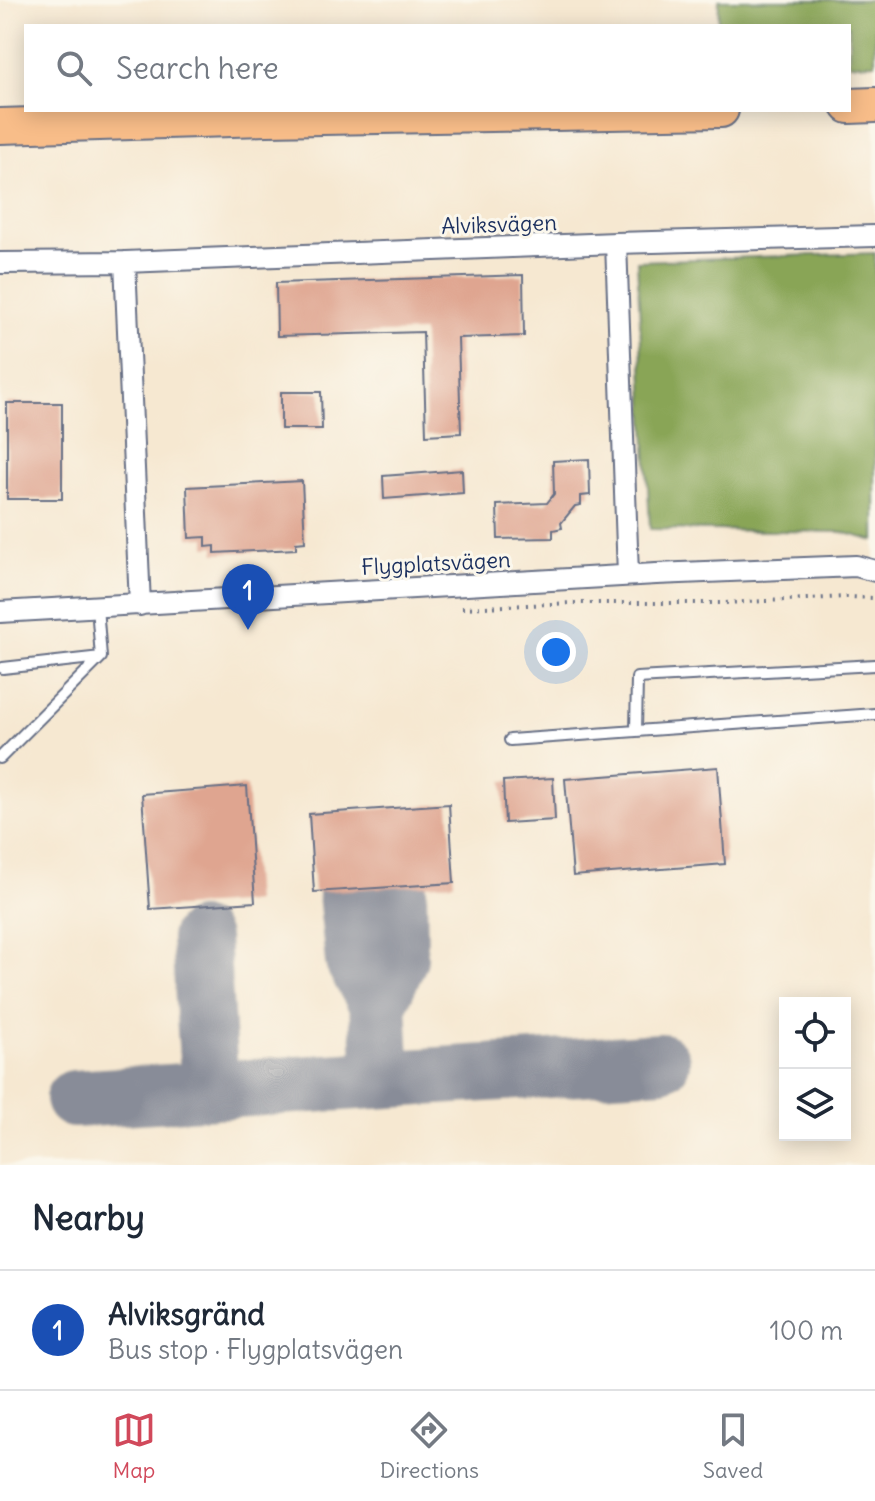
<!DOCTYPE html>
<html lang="en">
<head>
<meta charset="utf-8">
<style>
	:root { --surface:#fff; --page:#f6f6f7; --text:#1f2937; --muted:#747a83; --line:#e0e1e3; --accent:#d1495b }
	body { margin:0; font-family:Delius,sans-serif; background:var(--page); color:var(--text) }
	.controls { position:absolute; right:24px; bottom:24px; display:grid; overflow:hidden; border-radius:0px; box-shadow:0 4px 20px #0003 }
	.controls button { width:72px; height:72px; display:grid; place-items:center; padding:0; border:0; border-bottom:2px solid var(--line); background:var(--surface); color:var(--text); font:40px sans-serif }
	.you { position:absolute; left:556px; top:652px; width:28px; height:28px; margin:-20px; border:6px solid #fff; border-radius:50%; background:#1a73e8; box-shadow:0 0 0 12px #1a73e833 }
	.badge { display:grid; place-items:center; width:52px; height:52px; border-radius:50%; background:var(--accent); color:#fff; font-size:26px; font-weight:700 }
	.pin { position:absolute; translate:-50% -66px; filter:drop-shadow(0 2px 4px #0008) }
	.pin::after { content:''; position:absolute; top:42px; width:28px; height:24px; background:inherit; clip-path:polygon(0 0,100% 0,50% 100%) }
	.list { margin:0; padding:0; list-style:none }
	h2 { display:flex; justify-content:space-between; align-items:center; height:104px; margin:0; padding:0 32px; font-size:34px }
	h2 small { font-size:26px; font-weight:400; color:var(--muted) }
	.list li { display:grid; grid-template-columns:52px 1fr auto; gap:24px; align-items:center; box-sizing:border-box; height:120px; padding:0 32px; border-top:2px solid var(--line) }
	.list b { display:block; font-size:30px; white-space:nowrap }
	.list p { margin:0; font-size:26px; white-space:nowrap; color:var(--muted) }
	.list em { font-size:26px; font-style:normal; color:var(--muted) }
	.icon { flex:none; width:44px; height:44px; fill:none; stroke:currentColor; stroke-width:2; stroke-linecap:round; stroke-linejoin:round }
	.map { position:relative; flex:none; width:875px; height:1165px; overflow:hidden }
	.search { position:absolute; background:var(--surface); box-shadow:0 4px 20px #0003; left:24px; right:24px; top:24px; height:88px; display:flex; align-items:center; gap:20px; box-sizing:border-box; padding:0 28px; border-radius:0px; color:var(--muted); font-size:30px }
	.sheet { height:224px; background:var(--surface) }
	nav { display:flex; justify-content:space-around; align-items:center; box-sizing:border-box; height:112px; border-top:2px solid var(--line); background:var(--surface); font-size:22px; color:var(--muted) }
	nav a { display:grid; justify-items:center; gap:4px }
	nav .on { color:var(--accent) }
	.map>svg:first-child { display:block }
	.forest { fill:#89a557; stroke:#526a5a; stroke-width:2 }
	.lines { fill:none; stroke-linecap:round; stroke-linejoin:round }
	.taxiway { stroke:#888c98; stroke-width:58 }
	.building { fill:#dfa590 }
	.service-casing { stroke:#687086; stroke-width:14 }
	.minor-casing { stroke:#687086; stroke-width:24 }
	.trunk-casing { stroke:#687086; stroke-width:38 }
	.path { stroke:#687086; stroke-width:4; stroke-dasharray:2 6; stroke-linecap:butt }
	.service { stroke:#fff; stroke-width:10 }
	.minor { stroke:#fff; stroke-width:20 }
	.trunk { stroke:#f8bd89; stroke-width:34 }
	.labels { text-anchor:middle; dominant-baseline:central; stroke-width:6; stroke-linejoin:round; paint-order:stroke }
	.street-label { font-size:22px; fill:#1b2f5e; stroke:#fbf7ec }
</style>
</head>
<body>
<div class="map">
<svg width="875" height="1165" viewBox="0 0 875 1165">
	<rect width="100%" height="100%" fill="#fbf7ec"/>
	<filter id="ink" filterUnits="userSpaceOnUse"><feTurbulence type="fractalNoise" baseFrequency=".0125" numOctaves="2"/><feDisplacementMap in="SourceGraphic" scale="16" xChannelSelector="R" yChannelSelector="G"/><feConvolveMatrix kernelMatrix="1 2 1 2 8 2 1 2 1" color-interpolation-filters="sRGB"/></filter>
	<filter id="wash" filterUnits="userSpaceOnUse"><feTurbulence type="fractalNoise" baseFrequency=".006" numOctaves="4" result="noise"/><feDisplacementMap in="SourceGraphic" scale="32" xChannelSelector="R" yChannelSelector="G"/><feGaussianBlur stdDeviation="1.8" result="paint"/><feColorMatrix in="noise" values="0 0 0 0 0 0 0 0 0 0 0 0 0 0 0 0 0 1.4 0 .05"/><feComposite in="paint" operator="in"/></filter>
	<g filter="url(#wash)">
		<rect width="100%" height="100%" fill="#f6e8d1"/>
		<path class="forest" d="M719,0H875V63L849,64V26H718Z
			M875,253V541L842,532L650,529L637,261Z"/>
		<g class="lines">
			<path class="taxiway" d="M347,893L354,961L378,1004L382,1079
				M200,938L210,1090
				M378,1004L399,958L398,889
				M74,1099L661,1062"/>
		</g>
		<g id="blocks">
			<path class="building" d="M523,275L524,336L458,338L461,433L426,435L423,332L277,336L276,283Z
				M281,392H321L322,429H281Z
				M7,403H62V499H7Z
				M589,459L590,495L581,496V505L575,506L561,523L562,528L553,530V538L498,539L497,505L547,503L554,494L553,461Z
				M462,470L463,493L384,499L383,476Z
				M302,481L305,542L296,543V549L215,553V546L206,547V537L189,538L187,487Z
				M718,767L725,864L573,876L565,779Z
				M553,778L555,820L505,823L503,781Z
				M247,786L255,902L150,909L142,794Z
				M449,804L454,883L314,892L309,814Z"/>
		</g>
	</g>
	<g filter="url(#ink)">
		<use href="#blocks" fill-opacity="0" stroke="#687086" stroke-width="2"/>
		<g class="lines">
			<defs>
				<path id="service" d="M97,607L101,657
					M3,668L101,657
					M636,731L637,678L875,665
					M510,740L875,714
					M0,758L101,657"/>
				<path id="minor" d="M616,243L628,575
					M125,262L140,605
					M0,263L125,262L616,243L875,236
					M0,612L656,574L856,566L875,571"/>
				<path id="trunk" d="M849,106L875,105
					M0,126L267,118L721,110"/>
			</defs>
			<use href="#service" class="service-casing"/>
			<use href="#minor" class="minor-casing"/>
			<use href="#trunk" class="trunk-casing"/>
			<path class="path" d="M462,608L572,603H725L847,597L875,598"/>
			<use href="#service" class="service"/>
			<use href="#minor" class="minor"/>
			<use href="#trunk" class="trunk"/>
		</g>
	</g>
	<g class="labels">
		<g class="street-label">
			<text transform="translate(499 224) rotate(-2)">Alviksvägen</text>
			<text transform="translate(436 563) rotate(-3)">Flygplatsvägen</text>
		</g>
	</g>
</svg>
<div class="controls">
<button><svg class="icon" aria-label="locate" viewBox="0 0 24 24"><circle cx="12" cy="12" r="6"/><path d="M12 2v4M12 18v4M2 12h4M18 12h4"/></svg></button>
<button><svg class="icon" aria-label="layers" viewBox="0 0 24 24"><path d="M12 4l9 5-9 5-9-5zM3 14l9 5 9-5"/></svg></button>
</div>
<div class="you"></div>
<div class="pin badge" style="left:248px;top:630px;background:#1a4fb4">1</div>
<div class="search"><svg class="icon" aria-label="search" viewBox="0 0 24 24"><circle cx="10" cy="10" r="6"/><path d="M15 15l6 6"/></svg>Search here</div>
</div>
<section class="sheet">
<h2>Nearby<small></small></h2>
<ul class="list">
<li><span class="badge" style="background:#1a4fb4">1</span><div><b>Alviksgränd</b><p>Bus stop · Flygplatsvägen</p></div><em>100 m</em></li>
</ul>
</section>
<nav>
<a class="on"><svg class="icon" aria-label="map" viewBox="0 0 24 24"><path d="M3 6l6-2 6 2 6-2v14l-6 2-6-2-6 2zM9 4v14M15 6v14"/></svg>Map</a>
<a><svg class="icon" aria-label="directions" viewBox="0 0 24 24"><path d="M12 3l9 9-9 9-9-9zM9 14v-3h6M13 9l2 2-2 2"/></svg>Directions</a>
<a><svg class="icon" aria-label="saved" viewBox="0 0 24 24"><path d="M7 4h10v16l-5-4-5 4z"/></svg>Saved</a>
</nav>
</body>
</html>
